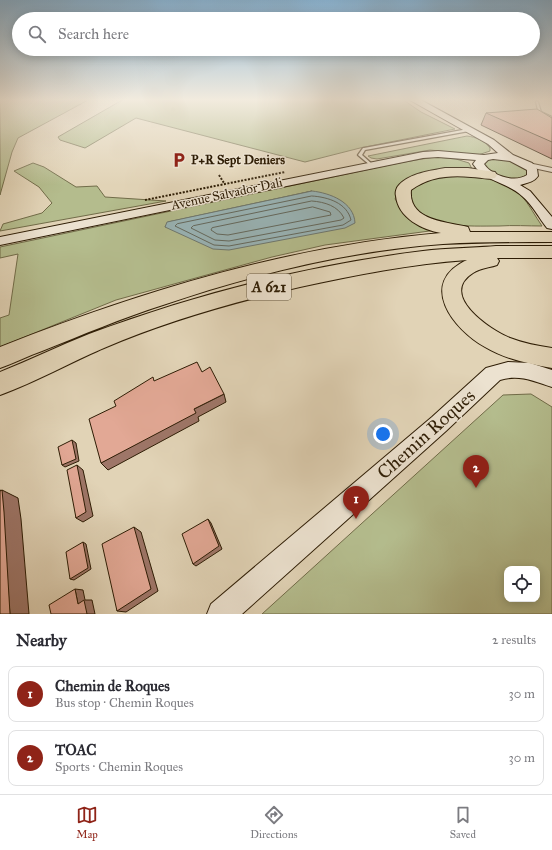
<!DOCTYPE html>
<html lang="en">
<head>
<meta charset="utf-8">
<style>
	:root { --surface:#fff; --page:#f7f7f7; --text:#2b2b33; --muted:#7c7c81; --line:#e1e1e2; --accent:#8f2418 }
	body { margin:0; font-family:"IM FELL Great Primer",serif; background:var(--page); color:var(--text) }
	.controls { position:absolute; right:12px; bottom:12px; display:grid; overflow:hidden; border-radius:8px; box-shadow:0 2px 10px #0003 }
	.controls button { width:36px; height:36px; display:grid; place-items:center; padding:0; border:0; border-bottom:1px solid var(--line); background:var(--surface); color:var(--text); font:20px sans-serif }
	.you { position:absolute; left:383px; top:434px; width:14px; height:14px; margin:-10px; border:3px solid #fff; border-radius:50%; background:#1a73e8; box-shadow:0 0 0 6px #1a73e833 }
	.badge { display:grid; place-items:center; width:26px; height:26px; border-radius:50%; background:var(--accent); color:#fff; font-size:13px; font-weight:700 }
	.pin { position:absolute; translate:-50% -33px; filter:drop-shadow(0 1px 2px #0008) }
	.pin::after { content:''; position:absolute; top:21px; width:14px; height:12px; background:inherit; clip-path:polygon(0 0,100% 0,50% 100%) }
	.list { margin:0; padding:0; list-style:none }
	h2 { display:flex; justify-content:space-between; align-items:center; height:52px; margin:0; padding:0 16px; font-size:17px }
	h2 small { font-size:13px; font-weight:400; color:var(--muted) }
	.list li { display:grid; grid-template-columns:26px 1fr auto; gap:12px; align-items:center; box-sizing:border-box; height:56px; margin:0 8px 8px; padding:0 8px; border:1px solid var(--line); border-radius:8px }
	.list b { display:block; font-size:15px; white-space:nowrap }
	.list p { margin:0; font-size:13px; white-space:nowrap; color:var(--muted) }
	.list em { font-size:13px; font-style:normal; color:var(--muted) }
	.icon { flex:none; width:22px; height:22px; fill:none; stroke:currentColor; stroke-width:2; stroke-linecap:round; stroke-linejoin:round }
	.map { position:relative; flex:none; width:552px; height:614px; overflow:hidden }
	.search { position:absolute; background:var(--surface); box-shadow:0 2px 10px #0003; left:12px; right:12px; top:12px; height:44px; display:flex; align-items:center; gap:10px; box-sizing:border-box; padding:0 14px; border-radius:22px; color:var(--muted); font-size:15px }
	.sheet { height:180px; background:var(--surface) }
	nav { display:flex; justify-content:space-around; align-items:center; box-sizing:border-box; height:56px; border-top:1px solid var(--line); background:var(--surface); font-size:11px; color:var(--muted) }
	nav a { display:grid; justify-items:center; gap:2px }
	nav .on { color:var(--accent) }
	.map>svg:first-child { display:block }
	.green { fill:#b4bc8d; stroke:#716c49; fill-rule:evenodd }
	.water { fill:#99b5b8; stroke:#6e7870 }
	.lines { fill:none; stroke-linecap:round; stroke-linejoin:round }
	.shore { stroke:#64695e; stroke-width:1 }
	.lane-casing { stroke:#5b4a31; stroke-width:2.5 }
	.street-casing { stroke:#5b4a31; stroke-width:2 }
	.secondary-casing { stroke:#2e1d05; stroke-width:2 }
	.highway-casing { stroke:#2e1d05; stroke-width:2 }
	.path { stroke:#2e1d05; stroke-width:2; stroke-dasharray:2 1.5; stroke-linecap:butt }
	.lane { fill:#ece2d0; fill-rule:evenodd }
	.street { fill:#ece2d0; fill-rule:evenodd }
	.secondary { fill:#ece2d0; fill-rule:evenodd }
	.highway { fill:#e1d3b6; fill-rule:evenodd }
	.wall { fill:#c29080; stroke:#2e1d05 }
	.shaded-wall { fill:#9e7668; stroke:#2e1d05 }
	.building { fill:#e2a895; stroke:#2e1d05 }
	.labels { text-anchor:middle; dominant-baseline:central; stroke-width:3; stroke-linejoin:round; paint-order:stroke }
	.far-poi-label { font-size:13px; font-weight:bold; fill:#2e1d05; stroke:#ece2d0; text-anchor:start }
	.far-street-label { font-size:13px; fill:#2e1d05; stroke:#ece2d0 }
	.shield { fill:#ece2d0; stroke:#675842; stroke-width:1 }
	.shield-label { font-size:15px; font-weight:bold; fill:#2e1d05 }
	.near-street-label { font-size:19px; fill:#2e1d05; stroke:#ece2d0 }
</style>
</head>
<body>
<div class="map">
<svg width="552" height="614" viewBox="0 0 552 614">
	<rect width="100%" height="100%" fill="#e1d3b6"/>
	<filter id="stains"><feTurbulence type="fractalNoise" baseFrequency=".005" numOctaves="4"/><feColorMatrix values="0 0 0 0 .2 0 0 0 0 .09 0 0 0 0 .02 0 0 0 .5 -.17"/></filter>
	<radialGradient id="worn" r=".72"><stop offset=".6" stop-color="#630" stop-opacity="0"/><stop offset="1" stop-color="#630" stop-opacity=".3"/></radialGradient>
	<path class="green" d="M0,99H90L18,138L12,152L0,195Z
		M124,99H402L421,112L455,129L360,148L305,162L136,118L85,148L60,140L58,137Z
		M467,136C476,137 485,141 490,148V151L478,155L430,150L377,159L371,158L368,156Z
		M435,157L456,159L469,163L473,171L402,183L395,199L408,216L437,230L325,245L272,257L116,300L0,347V318L9,315L18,254L0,258V247L404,162ZM312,191L165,227L168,222Z
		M490,159C501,158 524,160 528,173C522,182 503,179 494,174C491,172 487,168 484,166L485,163Z
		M33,163L44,167L76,187L97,186L105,197L166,201L0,231L3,224L42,213L52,203L39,187L14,171Z
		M454,176C476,177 505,178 521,195C529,204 535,216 542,226C528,226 513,225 499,226C467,226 433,229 410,203V189L427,180Z
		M531,394L552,407V614H262L503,395ZM507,569H537V599H507Z"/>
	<path class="water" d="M312,191C330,193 354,202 355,223L345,228L229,250L213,249L165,227L167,222Z"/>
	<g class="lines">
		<path class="shore" d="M312,196C328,197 347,203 351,220L343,225L229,246L214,245L175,226L177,224Z
			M312,201C325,202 338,206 344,218L341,220L229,241L215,240L191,228L193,226Z
			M313,207L330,212L331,215L228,235L217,234L211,230L212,228Z"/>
		<defs>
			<path id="lane" d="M537,101L538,102L541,112L552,117V119L539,114L536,102Z
				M468,129H469V131L365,150L362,155L372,164V166H371L358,155L363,148H364Z"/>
			<path id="street" d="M524,162L552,168V172L524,166Z"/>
			<path id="secondary" d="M408,99H419L494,140L513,155L532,163L537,169L538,176C534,182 527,183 520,185L530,191L552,217V229L547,228C539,218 532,204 522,196C507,182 485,182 473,164L476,160L438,157L423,158L0,245V237L423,152L438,151L484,155L498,153L488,144ZM493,159L510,161L527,170V175C515,183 492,176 484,164L488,160Z
				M508,362L530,363L552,370V387C534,381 519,374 500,380L446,431L242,614H207L211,604L432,417L486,368Z"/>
			<path id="highway" d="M445,168H468L495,172L497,175L495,178C487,180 479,177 471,177C449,175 429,177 411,190C408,221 447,222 468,227L470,232H552V242C516,242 479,242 443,244C348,251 254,274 163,305C122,318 82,335 42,351C28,356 14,363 0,368V347C141,291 289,246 441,233C423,230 398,218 396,196C395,193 396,188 399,185C410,173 430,171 445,168Z
				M496,246H552V258H497L499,261L497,265C488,268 481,268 473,273C438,295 490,330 510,338C523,343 538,346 552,348V368C529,364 505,359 485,347C453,329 417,283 467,260C410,264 356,275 300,287C234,302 167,321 104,348C69,363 36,382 0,395V372C30,360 59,346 89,334C196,294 310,265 423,251C447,248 472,248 496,246Z"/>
		</defs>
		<use href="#lane" class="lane-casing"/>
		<use href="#street" class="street-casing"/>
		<use href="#secondary" class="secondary-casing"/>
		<use href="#highway" class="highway-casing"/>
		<path class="path" d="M219,175L224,183
			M145,200L285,172"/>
		<use href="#lane" class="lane"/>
		<use href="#street" class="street"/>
		<use href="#secondary" class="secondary"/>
		<use href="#highway" class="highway"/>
	</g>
	<path class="wall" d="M486,113L552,118V159L481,125Z"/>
	<path class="shaded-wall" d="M224,394L226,402L198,417L199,421L108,470L101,463L194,409Z
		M72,440L76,443L79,461L65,467L62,465Z
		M77,465L83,470L93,516L83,522L76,518Z
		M0,490L2,491V490L18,498L21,519L29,614H10Z
		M208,519L211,523L222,549L196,566L193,564Z
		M134,527L141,532L158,591L126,612L117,611Z
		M83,542L86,544L91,569L74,580L70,579Z
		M75,589L83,590L85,600H92L95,614H87L78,604Z"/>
	<path class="building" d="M537,109L552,118V142L486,113Z
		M197,362L202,372L210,367L224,394L194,409L196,413L101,463L89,419L116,406L114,401L153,377L154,381Z
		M72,440L76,459L62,465L58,447Z
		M77,465L86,512L76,518L67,470Z
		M2,490L4,512L10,614H0V491Z
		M208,519L219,546L193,564L182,534Z
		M134,527L151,589L117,611L102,544Z
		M83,542L88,568L70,579L66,552Z
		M75,589L78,604L84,600L87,614H51L49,605Z"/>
	<linearGradient id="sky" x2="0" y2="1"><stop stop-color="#88b4d5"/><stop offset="0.54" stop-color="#f2ebde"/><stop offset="1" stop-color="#f2ebde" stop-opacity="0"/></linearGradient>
	<rect width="552" height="185" fill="url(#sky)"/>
	<defs>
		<symbol id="parking-bare" viewBox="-9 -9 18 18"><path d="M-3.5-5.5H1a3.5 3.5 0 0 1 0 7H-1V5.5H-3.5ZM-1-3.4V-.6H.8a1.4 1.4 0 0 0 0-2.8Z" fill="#8f2418" stroke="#ece2d0" stroke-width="2.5" paint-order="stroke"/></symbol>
	</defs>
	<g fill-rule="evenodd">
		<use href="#parking-bare" x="168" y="149" width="22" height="22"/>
	</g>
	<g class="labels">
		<g class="far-poi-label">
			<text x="191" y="160">P+R Sept Deniers</text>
		</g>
		<g class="far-street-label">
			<text transform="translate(227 194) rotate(-12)">Avenue Salvador Dali</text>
		</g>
		<rect class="shield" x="247" y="274" width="44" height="26" rx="3"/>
		<g class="shield-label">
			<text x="269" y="287">A 621</text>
		</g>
		<g class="near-street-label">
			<text transform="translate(426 434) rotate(-42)">Chemin Roques</text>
		</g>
	</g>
	<rect width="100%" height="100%" filter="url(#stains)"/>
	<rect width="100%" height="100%" fill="url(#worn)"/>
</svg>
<div class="controls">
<button><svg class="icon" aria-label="locate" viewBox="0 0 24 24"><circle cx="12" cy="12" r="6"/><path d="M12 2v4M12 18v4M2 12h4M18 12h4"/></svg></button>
</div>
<div class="you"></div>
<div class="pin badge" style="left:356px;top:519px">1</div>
<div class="pin badge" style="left:476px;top:488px">2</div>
<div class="search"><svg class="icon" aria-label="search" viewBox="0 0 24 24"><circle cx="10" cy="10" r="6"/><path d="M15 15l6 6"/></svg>Search here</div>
</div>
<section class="sheet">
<h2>Nearby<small>2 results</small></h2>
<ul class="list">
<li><span class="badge">1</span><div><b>Chemin de Roques</b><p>Bus stop · Chemin Roques</p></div><em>30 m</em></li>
<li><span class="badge">2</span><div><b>TOAC</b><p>Sports · Chemin Roques</p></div><em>30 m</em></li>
</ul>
</section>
<nav>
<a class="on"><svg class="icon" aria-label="map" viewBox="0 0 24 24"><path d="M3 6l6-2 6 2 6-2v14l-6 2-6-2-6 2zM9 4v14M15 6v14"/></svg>Map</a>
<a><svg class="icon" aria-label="directions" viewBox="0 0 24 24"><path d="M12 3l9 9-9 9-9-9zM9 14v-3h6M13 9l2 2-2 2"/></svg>Directions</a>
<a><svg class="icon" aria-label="saved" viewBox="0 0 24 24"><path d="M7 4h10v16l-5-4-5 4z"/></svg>Saved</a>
</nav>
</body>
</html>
